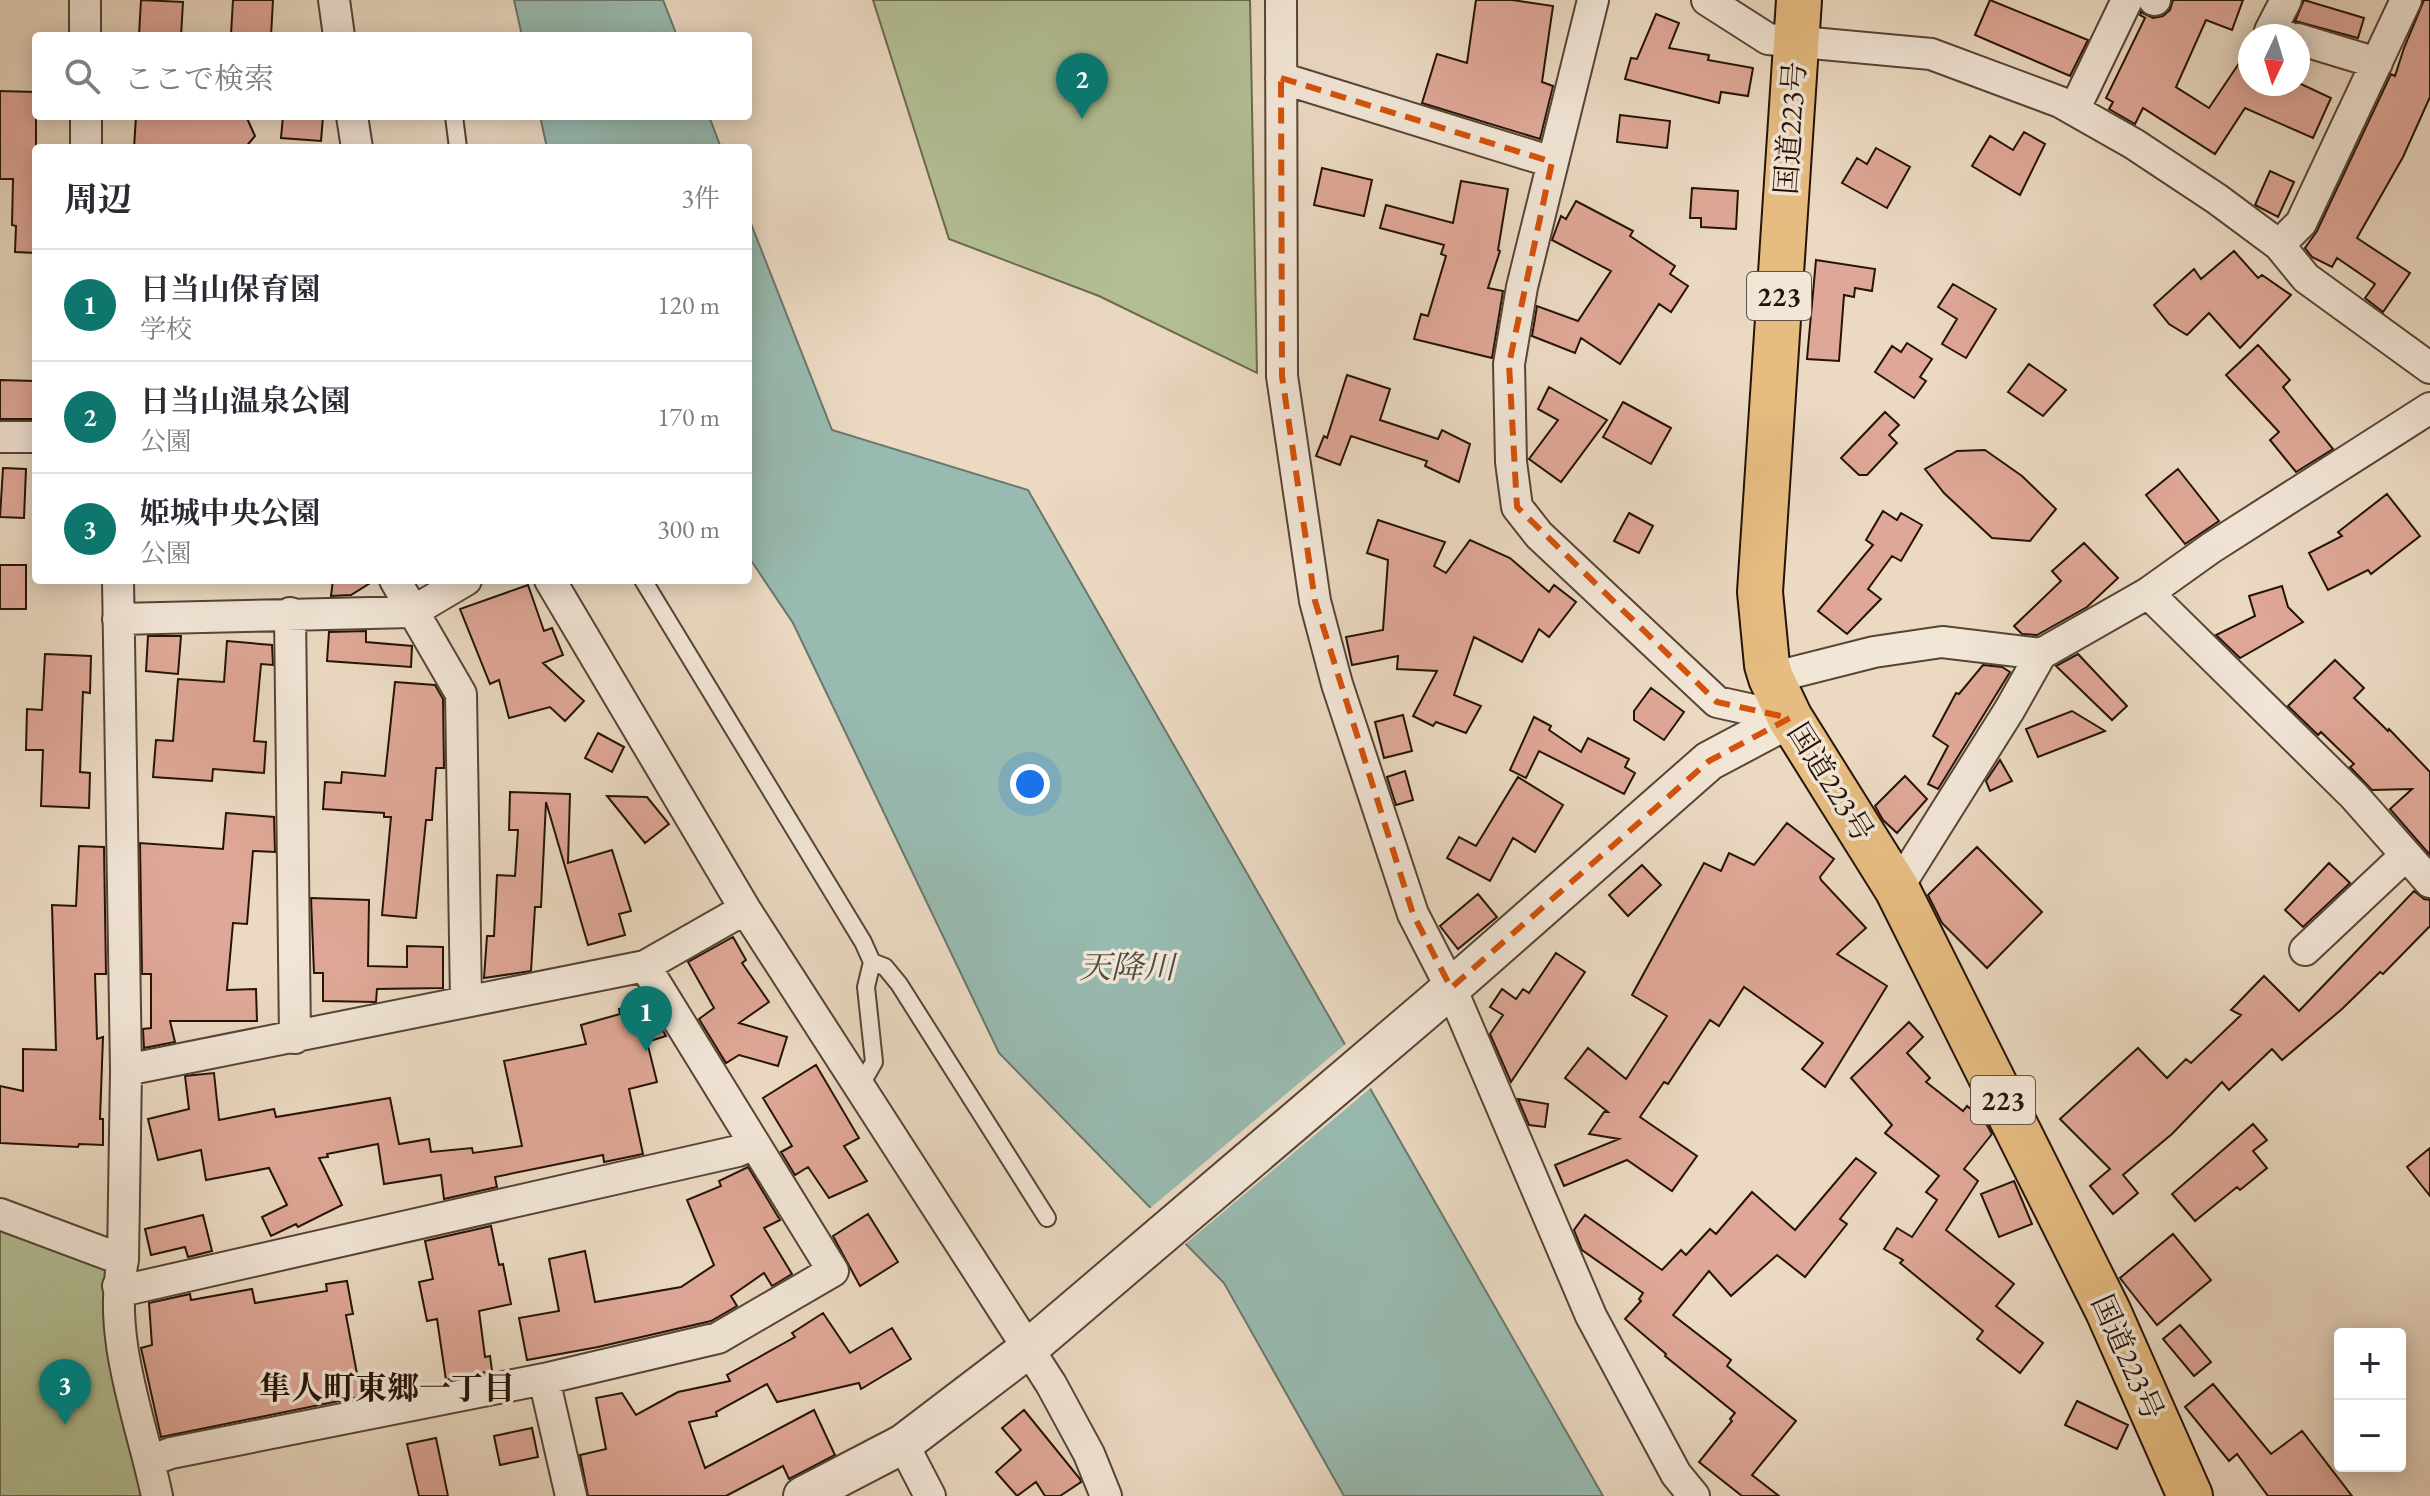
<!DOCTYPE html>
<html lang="ja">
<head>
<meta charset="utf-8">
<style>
	:root { --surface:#fff; --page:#f2f2f3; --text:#2b2b33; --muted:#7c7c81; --line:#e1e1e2; --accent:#0f766e }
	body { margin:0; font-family:"EB Garamond","Noto Serif JP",serif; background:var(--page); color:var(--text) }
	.controls { position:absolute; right:24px; bottom:24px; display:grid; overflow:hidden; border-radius:8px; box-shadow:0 4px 20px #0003 }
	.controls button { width:72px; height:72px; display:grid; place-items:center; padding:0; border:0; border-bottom:2px solid var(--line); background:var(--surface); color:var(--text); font:40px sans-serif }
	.compass { position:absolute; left:2238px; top:24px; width:72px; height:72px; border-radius:50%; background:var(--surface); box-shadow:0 4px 20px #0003; rotate:184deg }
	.you { position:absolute; left:1030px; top:784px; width:28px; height:28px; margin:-20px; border:6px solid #fff; border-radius:50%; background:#1a73e8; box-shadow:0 0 0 12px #1a73e833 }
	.badge { display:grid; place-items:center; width:52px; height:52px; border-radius:50%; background:var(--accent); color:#fff; font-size:26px; font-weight:700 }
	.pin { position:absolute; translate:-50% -66px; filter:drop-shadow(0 2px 4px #0008) }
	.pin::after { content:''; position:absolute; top:42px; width:28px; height:24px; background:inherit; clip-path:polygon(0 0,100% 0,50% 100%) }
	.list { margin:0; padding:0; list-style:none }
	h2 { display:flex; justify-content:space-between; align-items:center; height:104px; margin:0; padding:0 32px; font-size:34px }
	h2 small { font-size:26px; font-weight:400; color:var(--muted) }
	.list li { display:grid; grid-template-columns:52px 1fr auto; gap:24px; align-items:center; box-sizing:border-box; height:112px; padding:0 32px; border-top:2px solid var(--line) }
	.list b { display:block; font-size:30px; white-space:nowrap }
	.list p { margin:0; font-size:26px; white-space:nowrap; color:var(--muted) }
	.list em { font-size:26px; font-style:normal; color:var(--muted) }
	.icon { flex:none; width:44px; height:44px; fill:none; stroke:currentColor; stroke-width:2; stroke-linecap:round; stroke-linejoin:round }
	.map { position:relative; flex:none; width:2430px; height:1496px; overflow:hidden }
	.search { position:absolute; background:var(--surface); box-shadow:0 4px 20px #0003; left:32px; top:32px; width:720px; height:88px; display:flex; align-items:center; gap:20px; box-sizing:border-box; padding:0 28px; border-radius:8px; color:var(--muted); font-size:30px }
	.panel { position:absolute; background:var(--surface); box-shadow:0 4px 20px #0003; left:32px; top:144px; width:720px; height:440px; border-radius:8px }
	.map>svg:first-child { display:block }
	.green { fill:#b3c096; stroke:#6c6a4e; stroke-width:2 }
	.water { fill:#98bab0; stroke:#6a776c; stroke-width:2 }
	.pier { fill:#ebd9c2 }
	.building { fill:#dfa797; stroke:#251306; stroke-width:2 }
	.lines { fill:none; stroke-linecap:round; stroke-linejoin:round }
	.service-casing { stroke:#564435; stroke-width:20 }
	.minor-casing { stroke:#564435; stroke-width:34 }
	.tertiary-casing { stroke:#564435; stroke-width:42 }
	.trunk-casing { stroke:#251306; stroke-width:48 }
	.service { stroke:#f2e6d7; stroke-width:16 }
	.minor { stroke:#f2e6d7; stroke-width:30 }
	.tertiary { stroke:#f2e6d7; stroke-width:38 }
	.trunk { stroke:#e6bc81; stroke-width:44 }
	.marked { fill:none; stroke:#d4520b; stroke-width:6; stroke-dasharray:16 10; stroke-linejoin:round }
	.labels { text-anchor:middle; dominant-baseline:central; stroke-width:7; stroke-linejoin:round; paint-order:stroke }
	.shield { fill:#f2e6d7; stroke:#625245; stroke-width:2 }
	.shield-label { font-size:28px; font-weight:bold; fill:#251306 }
	.street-label { font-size:30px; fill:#251306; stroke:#f2e6d7 }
	.water-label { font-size:32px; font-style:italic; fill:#4d4d42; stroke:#f2e6d7 }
	.neighbourhood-label { font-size:32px; font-weight:bold; fill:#251306; stroke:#f2e6d7 }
</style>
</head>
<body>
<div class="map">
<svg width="2430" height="1496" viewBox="0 0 2430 1496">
	<rect width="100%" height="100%" fill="#ebd9c2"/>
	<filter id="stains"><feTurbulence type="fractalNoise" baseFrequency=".0025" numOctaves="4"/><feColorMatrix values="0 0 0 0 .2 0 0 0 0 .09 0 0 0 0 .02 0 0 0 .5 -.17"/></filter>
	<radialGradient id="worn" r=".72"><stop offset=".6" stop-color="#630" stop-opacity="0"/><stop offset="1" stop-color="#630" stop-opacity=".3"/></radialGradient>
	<path class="green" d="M873,0H1250L1257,373L1099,296L949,239Z
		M0,1220L108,1260L143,1496H0Z"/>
	<path class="water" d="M514,0H663L677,36H522Z
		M540,116H709L721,148H547Z
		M748,216L832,430L1028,490L1603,1496H1344L1224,1283L999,1053L793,623L748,556Z"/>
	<path class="pier" d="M1348,1042L1373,1086L1183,1246L1148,1210Z"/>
	<path class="building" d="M141,0L183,2L181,36L139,35Z
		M233,0H273L271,36L231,34Z
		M1476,0H1512L1553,6L1542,82L1553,86L1540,139L1422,103L1437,54L1467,63Z
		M1990,0L2088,40L2070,76L1975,35Z
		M2173,0H2243L2232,30L2206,20L2176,87L2209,108L2250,47V84H2301L2331,98L2313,138L2245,108L2215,154L2143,108L2135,124L2109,109L2113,102L2106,98L2145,18L2140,15L2141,12L2153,18L2163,16L2170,10Z
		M2304,0L2364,18L2358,38L2295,21Z
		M2424,0H2430V97L2403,157L2357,238L2410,273L2383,312L2365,298L2375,284L2337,258L2332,267L2312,257L2305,248L2317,231L2391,74L2395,76L2404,48Z
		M1656,14L1679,23L1669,48L1709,55L1708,60L1753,68L1748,96L1721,92L1719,103L1625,79L1631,58L1637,59Z
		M0,91L36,92V253L15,252L16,226L12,225L13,179H0Z
		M1620,115L1670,121L1667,148L1617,142Z
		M136,116H246L255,136L245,148H134Z
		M283,116H323L321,141L281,138Z
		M2024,132L2045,144L2020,195L1972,166L1990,136L2013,150Z
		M1876,148L1910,167L1887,208L1842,183L1857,158L1867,164Z
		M1322,168L1372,180L1364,216L1314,205Z
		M2270,171L2294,182L2278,217L2255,205Z
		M1461,181L1508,189L1498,250L1500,251L1488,288L1503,291L1492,358L1414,339L1421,314L1428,316L1446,256L1441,254L1444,245L1380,228L1386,205L1453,223Z
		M1692,188L1738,191L1736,229L1701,227V218H1690Z
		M1576,201L1633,231L1630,236L1675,266L1670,274L1688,286L1671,312L1659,304L1620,364L1581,338L1575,353L1532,336L1537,306L1578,321L1611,271L1552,240L1561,216L1566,219Z
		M2234,251L2258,278L2262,275L2291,295L2240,348L2209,313L2187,335L2169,324L2154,305L2194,269L2201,279Z
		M1816,260L1875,269L1872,291L1855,288L1854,297L1844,295L1839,361L1807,359Z
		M1953,284L1996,309L1966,358L1942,344L1957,319L1938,307Z
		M1907,343L1932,359L1920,377L1926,381L1914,398L1875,372L1892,346L1901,352Z
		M2258,345L2290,380L2283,387L2333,449L2296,472L2270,440L2279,432L2226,375Z
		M2029,364L2066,390L2043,416L2008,392Z
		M1347,375L1390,389L1380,420L1438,439L1442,430L1470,444L1459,482L1425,466L1427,461L1351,436L1340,465L1316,456L1324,436L1327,438Z
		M0,380L36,381V419H0Z
		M1549,387L1607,420L1561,482L1529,459L1558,420L1538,409Z
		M1623,402L1671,428L1651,464L1603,437Z
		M1885,412L1899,425L1889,435L1897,443L1867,475H1859L1841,458Z
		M1985,450L2022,476L2056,509L2030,541L1992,538L1944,493L1925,469L1957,451Z
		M3,468L26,469L24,518L0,517Z
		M2178,469L2219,521L2185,544L2146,495Z
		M2387,494L2420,536L2371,574L2368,570L2328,590L2309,553L2342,536L2338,532Z
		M1883,511L1897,520L1901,513L1922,525L1901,561L1892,556L1868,589L1881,599L1847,634L1818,611L1873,545L1866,540Z
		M1629,513L1653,526L1639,553L1614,541Z
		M1378,520L1445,542L1434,566L1446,573L1470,540L1510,558L1549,592L1554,585L1576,602L1549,637L1539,629L1522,662L1474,637L1454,695L1481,706L1466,733L1436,722L1433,726L1413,716L1437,671L1397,669L1398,656L1352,665L1346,637L1383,630L1388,560L1367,553Z
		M2084,543L2118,578L2087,607L2037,635L2022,634L2014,626L2061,581L2052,571Z
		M0,565H26V609H0Z
		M333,580H375L351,595L331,596Z
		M528,585L544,631L552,628L563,655L543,663L584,701L565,721L550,707L509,718L499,680L490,684L460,609Z
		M2282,586L2288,607L2303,622L2240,658L2216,635L2255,616L2249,596Z
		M366,631V642L412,646L411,667L327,661L329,632Z
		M148,636H181L178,674L146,671Z
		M227,641L272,645L273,665L261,664L254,741L266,742L264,773L213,769L212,781L153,777L156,740L173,741L178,679L224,682Z
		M45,654L91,656L90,693L83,692L80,772L90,773L89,808L41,806L43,750H26L27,709L42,710Z
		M2078,654L2127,706L2112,720L2056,666Z
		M2335,660L2364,688L2354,698L2388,731L2389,729L2430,772V855L2390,809L2412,789L2372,790L2350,767L2354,764L2321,732L2318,735L2288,706Z
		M1983,665L2002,667L2010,672L1938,789L1928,784L1948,746L1933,736L1956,693L1959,694Z
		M395,682L435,685L443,699L444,768H436L432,820H426L416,918L382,915L391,817H384V813L323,809L325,782L341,783L342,772L385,776Z
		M1651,688L1684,712L1664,740L1634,720V711Z
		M2072,711L2105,731L2038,757L2026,729Z
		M1403,715L1412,751L1384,758L1375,722Z
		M1534,717L1551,726L1549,730L1581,752L1588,738L1629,759L1625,767L1635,773L1624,794L1539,751L1526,778L1510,770Z
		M598,733L624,747L612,772L585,758Z
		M2000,760L2012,781L1990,791L1986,781Z
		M1405,771L1413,800L1396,805L1387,777Z
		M1905,776L1927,799L1897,833L1883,820L1875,806Z
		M1518,777L1563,805L1535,852L1513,838L1490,881L1447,858L1459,837L1476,846Z
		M510,792L570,794L568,863L612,850L631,911L619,914L625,935L588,945L546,802L541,907H535L531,971L484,978L487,936H494L497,875L515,876L518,830H509Z
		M607,796L647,797L669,824L645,843Z
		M226,813L274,817L275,852L253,851L247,924L233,923L227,990L256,989L257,1021H170L175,1042L144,1048L143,1029L151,1028V974H142L140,843L223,849Z
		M1787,823L1834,859L1820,877L1821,880L1866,928L1837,954L1887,986L1825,1087L1802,1069L1823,1043L1744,987L1719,1026L1710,1020L1668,1084L1664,1082L1640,1117L1697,1156L1672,1191L1627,1160L1564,1186L1555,1165L1619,1139L1589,1134L1604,1112H1608L1565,1078L1588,1048L1626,1079L1667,1016L1632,995L1704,863L1721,871L1729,853L1754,865Z
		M79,846L104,847L106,974H95L97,1039L103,1037L100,1119H103V1145L79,1144L78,1147L0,1143V1086L23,1091V1049L56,1050L52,905L76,906Z
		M1977,847L2042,912L1987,968L1942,923L1928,895Z
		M2329,863L2350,883L2303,927L2285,910Z
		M1642,865L1661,885L1628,916L1609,895Z
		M2414,891L2424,899L2430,900V926L2383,974L2380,972L2342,1009L2282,1060L2272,1049L2229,1090L2222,1082L2172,1134L2123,1175L2138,1193L2113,1214L2090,1186L2110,1169L2060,1119L2138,1048L2167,1078L2186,1059L2191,1063L2241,1015L2231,1010L2264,976L2299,1011Z
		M1478,894L1497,917L1458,949L1440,926Z
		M311,898L369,900L368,966L407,967V946L443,947V988L377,989L376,1002L323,1001V973H314Z
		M733,937L746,960L742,963L769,1002L739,1023L787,1037L778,1066L739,1055L726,1063L699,1019L714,1008L688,962Z
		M1556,953L1585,972L1511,1082L1490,1034L1503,1015L1490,1007L1502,989L1516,999L1523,989L1529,993Z
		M646,1001L666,1036L647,1042L657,1082L629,1089L643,1154L604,1162L603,1155L495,1177L497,1187L444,1199L441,1175L384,1184L378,1144L327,1154L328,1157L319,1158L342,1205L298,1227L296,1224L271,1236L262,1217L287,1205L269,1168L206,1180L201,1150L158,1160L148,1119L189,1109L185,1076L214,1073L219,1120L274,1109L276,1117L390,1098L399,1144L429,1139L431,1152L472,1148L473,1153L522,1146L504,1061L586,1044L581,1025L620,1014L619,1009Z
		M1909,1022L1923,1037L1907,1053L1930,1078L1926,1082L1963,1111L1967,1106L1984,1120L1992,1134L1964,1169L1978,1181L1946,1230L2014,1284L1996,1306L2043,1343L2020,1373L1977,1339L1983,1331L1900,1263L1903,1260L1884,1249L1897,1228L1912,1237L1937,1200L1926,1192L1939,1176L1885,1133L1892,1125L1851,1078Z
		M816,1065L859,1138L844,1146L867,1181L829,1198L808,1167L795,1175L781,1152L792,1146L763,1098Z
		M1518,1099L1548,1104L1545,1127L1529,1125Z
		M2253,1124L2267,1140L2253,1151L2267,1168L2240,1190L2237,1187L2195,1221L2172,1194Z
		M2430,1148V1196L2407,1167Z
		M1856,1158L1876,1173L1840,1219L1847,1224L1805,1277L1777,1255L1731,1296L1709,1271L1673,1315L1731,1360L1727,1366L1796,1421L1752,1475L1779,1496H1742L1699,1462L1732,1421L1730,1419L1735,1413L1665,1356L1666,1354L1625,1319L1641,1301L1639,1299L1643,1293L1582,1250L1574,1230L1585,1215L1662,1270L1681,1250L1686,1255L1710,1229L1716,1234L1752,1192L1795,1230Z
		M748,1167L780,1220L764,1228L792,1274L772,1286L764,1273L731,1296L737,1306L711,1321L598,1347L527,1360L519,1318L559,1311L549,1259L585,1251L595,1302L681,1287L714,1265L687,1200L721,1186L719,1181Z
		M2014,1181L2032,1224L1999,1237L1981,1194Z
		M868,1214L898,1262L860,1286L833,1236Z
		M203,1215L212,1251L188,1257L185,1247L151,1255L145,1229Z
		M491,1226L499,1265L503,1264L511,1304L479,1311L485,1357L490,1356L492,1371L446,1380L437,1319L427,1321L419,1282L433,1279L425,1241Z
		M2173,1234L2211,1280L2157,1325L2120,1278Z
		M347,1281L353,1314L346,1315L360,1390H363L364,1396L161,1437L141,1348L152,1345L149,1303L190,1294L191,1300L252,1289L255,1303L327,1291L326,1284Z
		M823,1313L850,1353L892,1328L911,1359L861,1389L859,1383L777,1402L767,1384L716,1412L717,1416L689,1422L705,1468L814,1410L835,1455L789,1479L783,1466L726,1496H588L580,1455L606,1449L596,1398L622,1393L636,1415L678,1392L730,1381L727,1375L795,1337L792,1333Z
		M2180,1325L2211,1362L2194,1376L2163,1339Z
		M2213,1384L2271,1454L2302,1431L2352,1496H2268L2237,1454L2229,1461L2185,1407Z
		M2077,1401L2128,1425L2117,1449L2065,1425Z
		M1024,1410L1080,1479L1081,1482L1060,1496H1045L1036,1482L1017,1496L996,1472L1021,1450L1002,1428Z
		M532,1428L538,1457L500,1465L494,1436Z
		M436,1438L448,1496H419L407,1444Z"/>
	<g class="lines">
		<defs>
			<path id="service" d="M454,116L458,148
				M643,580L863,942L872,962L885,967L899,984L1047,1218
				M859,1088L874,1062L866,987L872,962"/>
			<path id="minor" d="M85,0V36
				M334,0L339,36
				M1281,0L1282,376L1315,601L1337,684L1413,914L1451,988L1591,1316L1676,1474L1694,1496
				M1593,0L1522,287L1509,364L1511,462L1517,507L1539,535L1717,702L1790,718
				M1707,0L1768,39L1931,54L2060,102L2134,144L2217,199L2279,245L2306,278L2430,368
				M2154,0H2155
				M2286,36L2270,31L2286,0
				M2298,39L2377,63
				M1281,78L1552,162
				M2074,110L2127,0
				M86,116V148
				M352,116L357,148
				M2279,245L2301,223L2406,0
				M0,437H36
				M118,580L126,1070
				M395,580L461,694L466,1001
				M550,580L745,909L1051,1384L1089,1454L1106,1496
				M2148,593L2354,796L2430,882
				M290,613L295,1038
				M118,619L412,612L466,580
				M1771,678L1874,652L1942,642L2041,654
				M1897,889L2010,709L2041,654L2148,593L2211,548L2430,408
				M2305,950L2406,855
				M0,1214L123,1260
				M118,1286L121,1291L738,1151L753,1144
				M544,1379L571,1496
				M903,1444L930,1496
				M149,1461L171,1453L544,1379L718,1338L833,1271L645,966
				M157,1496C141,1420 107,1338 123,1260L126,1070L645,966L745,909"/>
			<path id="tertiary" d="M803,1496L903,1444L1029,1348L1435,1002L1709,761L1790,718"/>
			<path id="trunk" d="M1799,0L1760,592L1767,665L1771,678L1790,718L1897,889L2108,1311L2190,1496"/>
		</defs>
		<use href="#service" class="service-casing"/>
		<use href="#minor" class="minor-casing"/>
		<use href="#tertiary" class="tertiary-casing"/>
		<use href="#trunk" class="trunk-casing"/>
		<use href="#service" class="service"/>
		<use href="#minor" class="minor"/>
		<use href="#tertiary" class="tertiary"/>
		<use href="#trunk" class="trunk"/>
	</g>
	<path class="marked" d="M1281,78L1552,162L1509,364L1517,507L1717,702L1790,718L1709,761L1451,988L1413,914L1315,601L1282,376Z"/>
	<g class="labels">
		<g class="shield">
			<rect x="1747" y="272" width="64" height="48" rx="6"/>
			<rect x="1971" y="1076" width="64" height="48" rx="6"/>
		</g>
		<g class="shield-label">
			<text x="1779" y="296">223</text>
			<text x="2003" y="1100">223</text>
		</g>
		<g class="street-label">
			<text transform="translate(1790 128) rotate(-86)">国道223号</text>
			<text transform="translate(1831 782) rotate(58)">国道223号</text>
			<text transform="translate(2128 1357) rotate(66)">国道223号</text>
		</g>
		<g class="water-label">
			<text x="1127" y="967">天降川</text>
		</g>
		<g class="neighbourhood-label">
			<text x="387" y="1388">隼人町東郷一丁目</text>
		</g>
	</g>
	<rect width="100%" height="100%" filter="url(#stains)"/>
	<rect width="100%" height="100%" fill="url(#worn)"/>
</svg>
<div class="controls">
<button>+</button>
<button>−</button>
</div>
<svg class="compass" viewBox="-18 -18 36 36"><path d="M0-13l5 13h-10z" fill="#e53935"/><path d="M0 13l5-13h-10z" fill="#7c7c81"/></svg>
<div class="you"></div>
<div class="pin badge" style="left:646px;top:1052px">1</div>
<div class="pin badge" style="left:1082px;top:119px">2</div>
<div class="pin badge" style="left:65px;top:1425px">3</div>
<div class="search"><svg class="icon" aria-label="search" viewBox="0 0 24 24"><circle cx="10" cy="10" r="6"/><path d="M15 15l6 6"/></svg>ここで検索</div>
<section class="panel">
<h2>周辺<small>3件</small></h2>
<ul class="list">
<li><span class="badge">1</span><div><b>日当山保育園</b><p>学校</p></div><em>120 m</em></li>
<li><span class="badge">2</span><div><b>日当山温泉公園</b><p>公園</p></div><em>170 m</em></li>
<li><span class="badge">3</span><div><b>姫城中央公園</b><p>公園</p></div><em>300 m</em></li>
</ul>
</section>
</div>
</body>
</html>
